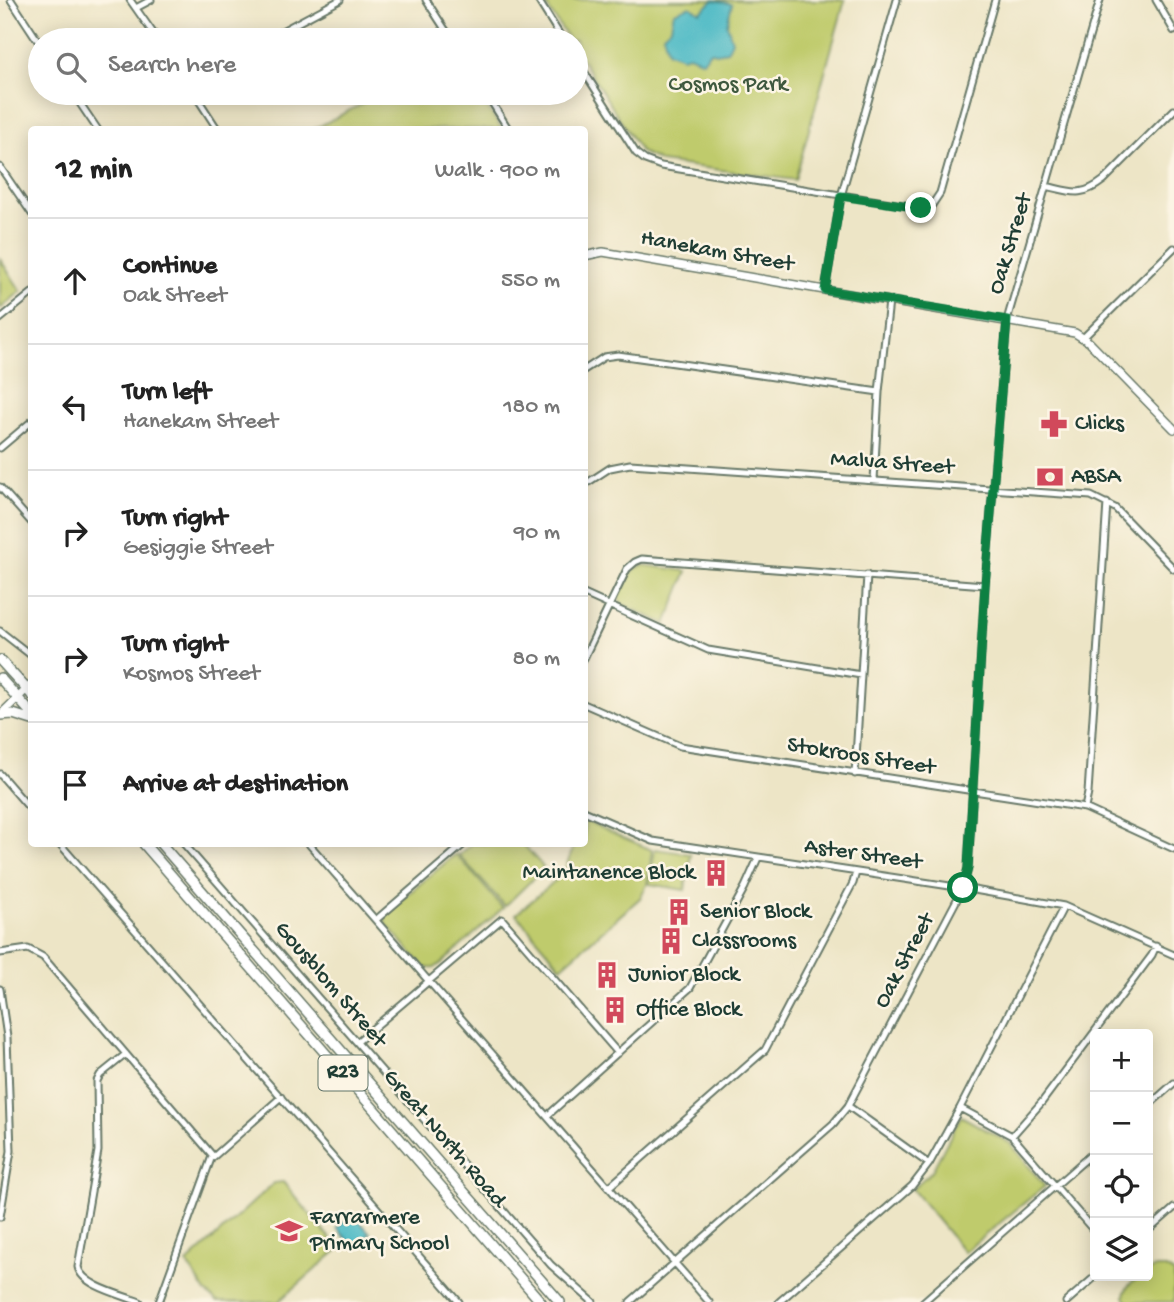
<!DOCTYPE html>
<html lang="en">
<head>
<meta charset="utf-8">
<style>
	:root { --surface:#fff; --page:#f6f6f6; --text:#222; --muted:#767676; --line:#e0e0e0 }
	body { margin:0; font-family:"Gochi Hand",sans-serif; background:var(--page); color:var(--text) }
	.controls { position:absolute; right:21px; bottom:21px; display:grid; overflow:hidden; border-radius:7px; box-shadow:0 4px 18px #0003 }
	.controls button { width:63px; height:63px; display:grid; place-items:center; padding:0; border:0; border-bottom:2px solid var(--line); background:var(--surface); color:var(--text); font:35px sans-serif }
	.stop { position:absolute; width:21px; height:21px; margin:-16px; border:5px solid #0b8043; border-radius:50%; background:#fff }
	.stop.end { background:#0b8043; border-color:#fff; box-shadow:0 2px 7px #0008 }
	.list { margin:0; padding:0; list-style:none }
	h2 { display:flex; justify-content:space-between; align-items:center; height:91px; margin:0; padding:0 28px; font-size:30px }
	h2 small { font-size:23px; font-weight:400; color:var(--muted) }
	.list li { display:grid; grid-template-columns:46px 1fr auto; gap:21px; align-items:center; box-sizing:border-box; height:126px; padding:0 28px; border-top:2px solid var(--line) }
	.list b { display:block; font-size:26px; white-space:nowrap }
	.list p { margin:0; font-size:23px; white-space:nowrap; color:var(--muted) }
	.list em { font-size:23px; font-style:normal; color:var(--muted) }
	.icon { flex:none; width:38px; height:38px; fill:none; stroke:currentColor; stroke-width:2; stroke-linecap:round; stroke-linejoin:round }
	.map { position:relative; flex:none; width:1174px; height:1302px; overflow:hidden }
	.search { position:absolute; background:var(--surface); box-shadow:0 4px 18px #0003; left:28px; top:28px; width:560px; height:77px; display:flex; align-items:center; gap:18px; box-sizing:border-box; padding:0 24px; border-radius:38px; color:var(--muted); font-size:26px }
	.panel { position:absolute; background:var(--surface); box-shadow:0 4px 18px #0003; left:28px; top:126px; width:560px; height:721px; border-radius:7px }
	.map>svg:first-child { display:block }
	.green { fill:#bfcb6c; stroke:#6f8450; stroke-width:2 }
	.water { fill:#4cb9c5; stroke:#367b7c; stroke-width:2 }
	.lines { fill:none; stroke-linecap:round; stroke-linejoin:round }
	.minor-casing { stroke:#677867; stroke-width:9 }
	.tertiary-casing { stroke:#677867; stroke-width:10 }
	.primary-casing { stroke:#677867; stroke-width:12 }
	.minor { stroke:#fff; stroke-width:5 }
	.tertiary { stroke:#fff; stroke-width:7 }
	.primary { stroke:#fff; stroke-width:9 }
	.route { stroke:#0b8043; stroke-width:9 }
	.labels { text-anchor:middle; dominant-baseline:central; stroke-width:5; stroke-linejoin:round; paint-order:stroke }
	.shield { fill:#fcf5e5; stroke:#617469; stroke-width:2 }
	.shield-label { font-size:21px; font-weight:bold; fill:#1f3d34 }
	.park-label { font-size:23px; fill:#3f593f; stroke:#fcf5e5 }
	.street-label { font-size:23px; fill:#1f3d34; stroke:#fcf5e5 }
	.poi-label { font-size:23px; fill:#1f3d34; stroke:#fcf5e5; text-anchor:start }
</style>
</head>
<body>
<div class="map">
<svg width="1174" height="1302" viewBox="0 0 1174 1302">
	<rect width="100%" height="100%" fill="#fcf5e5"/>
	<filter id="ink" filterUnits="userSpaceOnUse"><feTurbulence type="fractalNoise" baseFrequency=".0143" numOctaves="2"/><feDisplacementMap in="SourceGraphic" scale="14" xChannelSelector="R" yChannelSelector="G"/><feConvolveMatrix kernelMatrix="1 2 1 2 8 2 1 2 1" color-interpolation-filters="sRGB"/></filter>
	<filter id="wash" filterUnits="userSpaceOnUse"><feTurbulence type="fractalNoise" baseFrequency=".00686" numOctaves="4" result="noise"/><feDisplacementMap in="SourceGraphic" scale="28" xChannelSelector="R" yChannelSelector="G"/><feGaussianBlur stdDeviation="1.57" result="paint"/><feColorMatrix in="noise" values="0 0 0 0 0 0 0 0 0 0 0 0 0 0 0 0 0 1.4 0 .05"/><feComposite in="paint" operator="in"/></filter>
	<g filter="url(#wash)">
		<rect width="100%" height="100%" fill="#ede5c6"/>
		<path class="green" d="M548,0H845L795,180L661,162L641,152L576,51V40H569L546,5Z
			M383,93H477L502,129H314Z
			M0,259L21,291L0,309Z
			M643,565L687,571L666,624L621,604L618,597L634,569Z
			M585,821L652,850L647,885L640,898L561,967L516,914L563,874L575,844H584Z
			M472,844H523L544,868L505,906L459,855Z
			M655,849L691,854L685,890L649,884Z
			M456,854L503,908L442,963L434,968H425L386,924L384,917L388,911Z
			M961,1116L1010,1143L1045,1186L964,1252L912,1189L932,1171Z
			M283,1182L339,1249L278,1302H217L206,1292L187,1263L274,1183Z
			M1154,1268H1166L1174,1273V1302H1128L1124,1297C1125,1285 1137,1276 1148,1276V1272Z"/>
		<path class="water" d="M714,0L732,4L727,24L732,41L727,51L716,53L710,51L703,61L689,55L682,57L668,52L663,34L671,27L674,12L690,6L700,12Z
			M353,1214L370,1233L354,1247L337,1228Z"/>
	</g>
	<g filter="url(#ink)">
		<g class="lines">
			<defs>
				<path id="minor" d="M11,0L40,44
					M130,0L158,40
					M426,0L452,40
					M538,0L563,40
					M1156,0L1174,31
					M136,8L151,0
					M265,40L340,0
					M576,59L636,153L645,160L661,166L921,208L932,205L940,193L995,0
					M73,93L98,130
					M194,93L218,130
					M486,93L509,130
					M0,167L32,214
					M1046,186C1072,192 1081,198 1104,180L1174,110
					M825,290L841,196L897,0
					M0,319L32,293
					M1084,337L1174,248
					M584,370L604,357L618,355L879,392
					M0,448L32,421
					M874,480L879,392L889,301
					M584,485L610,468L630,464L1091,496L1115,508L1174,569
					M0,487L32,523
					M584,594L708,650L861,675
					M0,631L32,656
					M584,658L627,569L635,562L642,559L985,585
					M584,704L680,746L1085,808L1174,849
					M0,774L32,811
					M855,774L867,575
					M1085,808L1088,793L1107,503
					M584,811L653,841L963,888L1064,906L1174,955
					M60,844L459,1302
					M184,844L551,1265L593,1302
					M309,844L709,1302
					M377,919L464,844
					M0,953L28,949L43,957L213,1156
					M0,989L7,1037L11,1151L0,1217
					M357,1042L502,919L618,1053
					M126,1054L100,1075L97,1081L98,1151L78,1267C82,1286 122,1295 140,1302
					M848,1106L929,1164
					M1148,1106L1174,1083
					M960,1108L1012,1136L1095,1232
					M547,1116L690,988L745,887L758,858
					M1012,1136L1042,1102L1152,955L1156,946
					M609,1187L765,1050L853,883L856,872
					M1148,1231L1174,1208
					M159,1302L211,1159L281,1097
					M630,1302L833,1124L848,1106L963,888L968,868L985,585L1007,320L1100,0
					M779,1302L912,1186L929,1164L960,1108L1064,906
					M923,1302L1095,1151
					M1066,1302L1096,1276"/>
				<path id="tertiary" d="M584,256L603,252L1075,333L1089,342L1174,429
					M0,715L32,684"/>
				<path id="primary" d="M0,660L32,695
					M0,678L32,714
					M0,715L13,714L32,720
					M144,844L541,1302
					M161,844L560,1302"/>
			</defs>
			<use href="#minor" class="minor-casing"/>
			<use href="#tertiary" class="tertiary-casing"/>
			<use href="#primary" class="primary-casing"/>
			<use href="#minor" class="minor"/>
			<use href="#tertiary" class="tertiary"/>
			<use href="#primary" class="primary"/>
		</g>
	</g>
	<g class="lines" filter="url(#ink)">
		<path class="route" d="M921,208L841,196L825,290L1007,320L985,585L968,868L963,888"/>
	</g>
	<defs>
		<symbol id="pharmacy-bare" viewBox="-9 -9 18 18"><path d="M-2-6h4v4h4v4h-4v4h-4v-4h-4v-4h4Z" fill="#d1495b" stroke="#fcf5e5" stroke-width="2.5" paint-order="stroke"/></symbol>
		<symbol id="bank-bare" viewBox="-9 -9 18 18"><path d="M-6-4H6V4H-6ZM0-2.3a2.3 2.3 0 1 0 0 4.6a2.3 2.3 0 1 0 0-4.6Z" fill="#d1495b" stroke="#fcf5e5" stroke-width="2.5" paint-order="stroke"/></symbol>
		<symbol id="building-bare" viewBox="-9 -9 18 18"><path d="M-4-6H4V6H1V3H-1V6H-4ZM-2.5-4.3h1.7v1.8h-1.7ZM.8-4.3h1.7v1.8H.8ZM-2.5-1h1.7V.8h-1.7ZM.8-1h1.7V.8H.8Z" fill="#d1495b" stroke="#fcf5e5" stroke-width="2.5" paint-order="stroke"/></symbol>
		<symbol id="school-bare" viewBox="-9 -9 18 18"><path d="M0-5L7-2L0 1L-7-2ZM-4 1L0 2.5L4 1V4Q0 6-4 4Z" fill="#d1495b" stroke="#fcf5e5" stroke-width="2.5" paint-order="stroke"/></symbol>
	</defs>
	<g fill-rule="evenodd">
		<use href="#pharmacy-bare" x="1035" y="405" width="38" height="38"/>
		<use href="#bank-bare" x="1031" y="458" width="38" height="38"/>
		<use href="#building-bare" x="697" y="854" width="38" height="38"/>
		<use href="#building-bare" x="660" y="893" width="38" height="38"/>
		<use href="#building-bare" x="652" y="922" width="38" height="38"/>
		<use href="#building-bare" x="588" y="956" width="38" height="38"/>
		<use href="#building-bare" x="596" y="991" width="38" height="38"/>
		<use href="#school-bare" x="270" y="1212" width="38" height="38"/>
	</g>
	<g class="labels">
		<rect class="shield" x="318.5" y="1055.5" width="49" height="35" rx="5"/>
		<g class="shield-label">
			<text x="343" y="1073">R23</text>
		</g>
		<g class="park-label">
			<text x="728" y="85">Cosmos Park</text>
		</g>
		<g class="street-label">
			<text transform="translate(1011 244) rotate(-73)">Oak Street</text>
			<text transform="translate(717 252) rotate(10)">Hanekam Street</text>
			<text transform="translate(892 464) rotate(4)">Malva Street</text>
			<text transform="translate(861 757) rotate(9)">Stokroos Street</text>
			<text transform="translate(863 855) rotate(8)">Aster Street</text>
			<text transform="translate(905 961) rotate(-62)">Oak Street</text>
			<text transform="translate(330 985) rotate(49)">Gousblom Street</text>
			<text transform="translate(444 1139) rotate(49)">Great North Road</text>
		</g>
		<g class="poi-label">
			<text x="1075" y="424">Clicks</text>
			<text x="1071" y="477">ABSA</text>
			<text x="695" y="873" text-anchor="end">Maintanence Block</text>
			<text x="700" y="912">Senior Block</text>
			<text x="692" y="941">Classrooms</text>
			<text x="628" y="975">Junior Block</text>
			<text x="636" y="1010">Office Block</text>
			<text x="310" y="1218">Farrarmere<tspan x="310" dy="26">Primary School</tspan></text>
		</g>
	</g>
</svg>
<div class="controls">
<button>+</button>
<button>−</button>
<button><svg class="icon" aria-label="locate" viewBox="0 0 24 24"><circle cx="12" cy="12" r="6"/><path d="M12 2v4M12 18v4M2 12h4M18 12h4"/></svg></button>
<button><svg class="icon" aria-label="layers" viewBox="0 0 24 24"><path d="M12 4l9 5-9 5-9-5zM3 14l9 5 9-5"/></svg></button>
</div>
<div class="stop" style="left:963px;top:888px"></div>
<div class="stop end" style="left:921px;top:208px"></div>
<div class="search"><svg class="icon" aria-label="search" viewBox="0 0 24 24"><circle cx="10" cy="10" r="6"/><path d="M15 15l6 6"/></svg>Search here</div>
<section class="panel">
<h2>12 min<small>Walk · 900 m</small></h2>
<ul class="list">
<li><svg class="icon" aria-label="ahead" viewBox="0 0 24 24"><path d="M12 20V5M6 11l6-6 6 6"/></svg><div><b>Continue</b><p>Oak Street</p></div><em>550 m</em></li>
<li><svg class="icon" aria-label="left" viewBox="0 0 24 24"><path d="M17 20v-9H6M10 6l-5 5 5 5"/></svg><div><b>Turn left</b><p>Hanekam Street</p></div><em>180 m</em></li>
<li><svg class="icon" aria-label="right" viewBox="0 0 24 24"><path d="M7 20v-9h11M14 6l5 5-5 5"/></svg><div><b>Turn right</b><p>Gesiggie Street</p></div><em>90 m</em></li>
<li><svg class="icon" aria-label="right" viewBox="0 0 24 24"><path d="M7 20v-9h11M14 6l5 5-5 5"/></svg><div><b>Turn right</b><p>Kosmos Street</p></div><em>80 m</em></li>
<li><svg class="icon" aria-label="arrive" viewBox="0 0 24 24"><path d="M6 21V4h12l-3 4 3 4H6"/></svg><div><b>Arrive at destination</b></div></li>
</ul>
</section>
</div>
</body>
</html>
